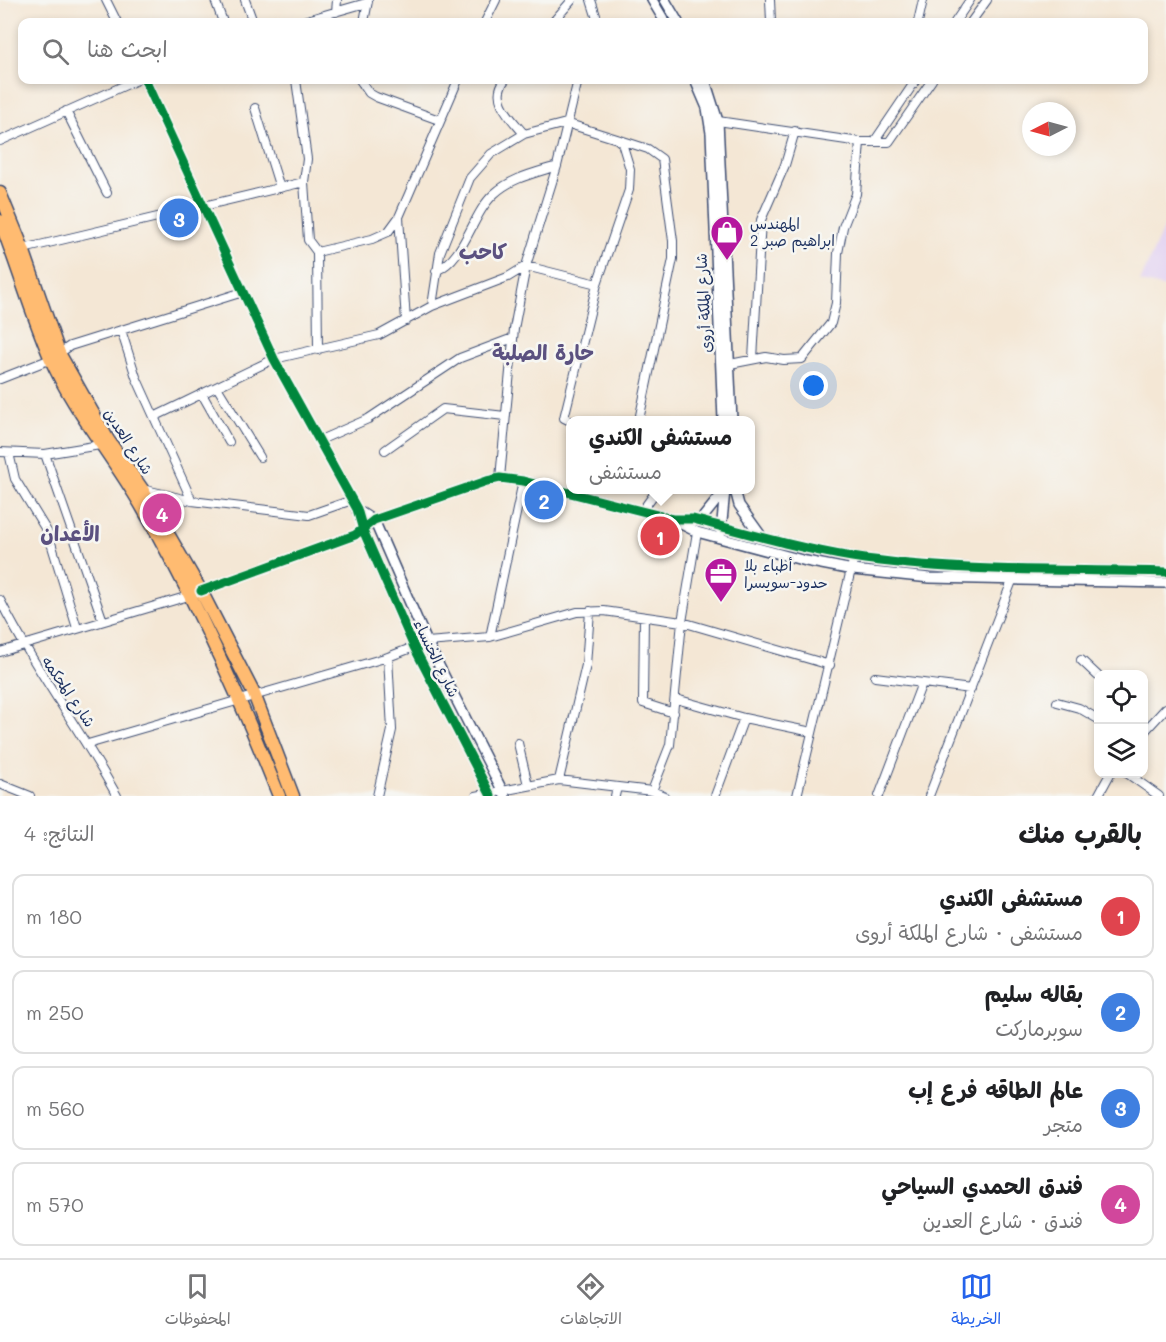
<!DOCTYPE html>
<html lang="ar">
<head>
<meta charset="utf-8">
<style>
	:root { --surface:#fff; --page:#f2f2f2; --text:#202124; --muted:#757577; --line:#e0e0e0; --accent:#2563eb }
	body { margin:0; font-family:Mali,"Playpen Sans Arabic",sans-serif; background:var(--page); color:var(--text); direction:rtl }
	.controls { position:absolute; right:18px; bottom:18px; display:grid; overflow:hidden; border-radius:12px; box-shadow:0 3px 9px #0003 }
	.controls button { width:54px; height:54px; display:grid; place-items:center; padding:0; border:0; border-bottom:2px solid var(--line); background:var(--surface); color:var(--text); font:30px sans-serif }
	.compass { position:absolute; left:1022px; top:102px; width:54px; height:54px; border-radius:50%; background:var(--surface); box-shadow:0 3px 9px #0003; rotate:264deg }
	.you { position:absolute; left:814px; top:386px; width:21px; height:21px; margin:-15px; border:4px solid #fff; border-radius:50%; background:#1a73e8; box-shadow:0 0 0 9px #1a73e833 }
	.badge { display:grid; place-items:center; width:39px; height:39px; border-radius:50%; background:var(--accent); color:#fff; font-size:20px; font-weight:700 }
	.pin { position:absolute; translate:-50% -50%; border:3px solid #fff; box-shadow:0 2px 6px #0006 }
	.popup { position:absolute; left:566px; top:416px; width:189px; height:78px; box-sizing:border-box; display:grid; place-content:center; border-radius:12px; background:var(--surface); filter:drop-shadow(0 2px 4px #0005); font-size:20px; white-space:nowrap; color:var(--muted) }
	.popup b { font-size:22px; color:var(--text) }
	.popup::after { content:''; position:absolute; left:50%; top:100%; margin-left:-12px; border:12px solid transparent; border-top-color:var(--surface) }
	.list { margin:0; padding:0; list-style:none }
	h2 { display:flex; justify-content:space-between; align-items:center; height:78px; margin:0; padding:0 24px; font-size:26px }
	h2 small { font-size:20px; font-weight:400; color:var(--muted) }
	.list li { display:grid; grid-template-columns:39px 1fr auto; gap:18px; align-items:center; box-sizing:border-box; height:84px; margin:0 12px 12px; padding:0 12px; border:2px solid var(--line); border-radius:12px }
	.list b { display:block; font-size:22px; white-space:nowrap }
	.list p { margin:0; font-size:20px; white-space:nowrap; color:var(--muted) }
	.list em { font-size:20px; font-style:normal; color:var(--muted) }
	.icon { flex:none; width:33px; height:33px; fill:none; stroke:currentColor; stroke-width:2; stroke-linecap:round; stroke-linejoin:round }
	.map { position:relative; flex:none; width:1166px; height:796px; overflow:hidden; direction:ltr }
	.search { position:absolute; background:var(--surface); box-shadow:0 3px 9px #0003; left:18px; right:18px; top:18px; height:66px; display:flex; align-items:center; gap:15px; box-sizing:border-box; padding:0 21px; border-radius:12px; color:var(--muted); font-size:22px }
	.sheet { height:462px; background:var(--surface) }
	nav { display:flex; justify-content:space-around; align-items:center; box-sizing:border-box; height:84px; border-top:2px solid var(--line); background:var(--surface); font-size:16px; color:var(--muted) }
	nav a { display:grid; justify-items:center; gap:3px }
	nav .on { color:var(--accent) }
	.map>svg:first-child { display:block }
	.built { fill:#e3d3f2 }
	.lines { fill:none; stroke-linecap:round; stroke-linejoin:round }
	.minor-casing { stroke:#3c4b70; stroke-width:10 }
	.tertiary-casing { stroke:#3c4b70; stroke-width:12 }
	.primary-casing { stroke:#3c4b70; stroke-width:15 }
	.minor { stroke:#fff; stroke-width:8 }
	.tertiary { stroke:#fff; stroke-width:9 }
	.primary { stroke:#ffbb71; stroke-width:12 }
	.cycleway-casing { stroke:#f6f6f2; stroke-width:13 }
	.cycleway { stroke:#00873e; stroke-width:9 }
	.labels { text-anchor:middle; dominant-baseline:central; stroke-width:5; stroke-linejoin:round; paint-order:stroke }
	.poi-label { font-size:15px; fill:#1b2f5e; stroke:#f6f6f2; text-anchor:start }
	.street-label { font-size:15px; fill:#1b2f5e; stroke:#f6f6f2 }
	.district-label { font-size:21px; font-weight:bold; fill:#5b5180; stroke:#f6f6f2 }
</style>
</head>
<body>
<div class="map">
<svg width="1166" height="796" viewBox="0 0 1166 796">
	<rect width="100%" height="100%" fill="#f6f6f2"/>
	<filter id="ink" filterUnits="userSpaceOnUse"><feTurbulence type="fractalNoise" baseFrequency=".0167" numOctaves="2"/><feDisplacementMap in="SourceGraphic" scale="12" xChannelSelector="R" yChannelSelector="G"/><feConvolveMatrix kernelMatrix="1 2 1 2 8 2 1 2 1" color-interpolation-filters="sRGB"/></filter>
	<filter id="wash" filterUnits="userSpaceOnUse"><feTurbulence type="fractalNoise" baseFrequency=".008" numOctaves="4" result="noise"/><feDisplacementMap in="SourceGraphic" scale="24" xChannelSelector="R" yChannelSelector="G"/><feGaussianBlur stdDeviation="1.35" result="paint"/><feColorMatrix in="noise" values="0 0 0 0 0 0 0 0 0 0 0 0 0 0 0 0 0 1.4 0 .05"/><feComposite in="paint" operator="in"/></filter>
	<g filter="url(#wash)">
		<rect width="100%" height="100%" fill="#f4e7d5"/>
		<path class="built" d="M1166,222V288L1140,282Z"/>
	</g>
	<g filter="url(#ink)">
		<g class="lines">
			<defs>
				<path id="minor" d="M106,0L117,22
					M215,0L223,22
					M245,0L253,22
					M591,0L598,22
					M770,0L771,22
					M336,12L337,0
					M300,22L366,3
					M364,22L368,1
					M485,22L496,0
					M553,22L572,0
					M918,22L923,0
					M955,22L970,0
					M971,22L987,0
					M145,80L274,359L352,500L363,530L355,535L201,591
					M296,80L307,159L304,182L308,240L317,252L318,350
					M360,80L369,93L376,97L439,120
					M505,80C489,99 512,119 524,134
					M255,108L280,188
					M66,111L107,193
					M718,121L860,142H889L932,80
					M617,139L648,149L662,159L673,241V259L639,420
					M0,141L137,80
					M874,142L916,80
					M399,217L406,321
					M23,249L304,182
					M317,252L372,239L388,232L399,217L458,80
					M436,271C466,258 471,215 494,194C511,178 535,173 557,166
					M432,306L440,253L470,178L491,154L524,134L566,123L617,139L622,143L630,169L629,190L597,284L564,418L570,421
					M121,330L136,377L192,501
					M753,359L761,220L785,165L795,131
					M730,364L766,357L784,360L802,359L831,323L836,303L838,253L843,227L856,194L860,142
					M0,379L51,359L70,346L243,292
					M217,387L260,457
					M202,394L229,442
					M154,417L274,359L379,335L432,306L508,277L526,266L597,284
					M320,440L368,419L460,358L513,338
					M385,450L443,409L505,416
					M0,452L45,454L100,445L105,442
					M9,453L15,479L48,533L77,628
					M45,454L103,621
					M500,478L514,329L526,266L557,166L578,80
					M142,489L192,501L309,515L352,500
					M357,509L374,520
					M642,511L657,490
					M0,600C34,668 80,729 117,796
					M644,617L643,703L674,713
					M490,637L523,481
					M0,652L192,595
					M1081,660L1098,676
					M875,677L971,689
					M676,699L744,718L812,732
					M1057,702L1079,708L1098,719
					M1144,732L1166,708
					M518,743L528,785
					M88,744L388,657L427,642L490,637L577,612L604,611L682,622L830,665
					M1128,774L1159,796
					M559,780L586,665L590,611
					M0,784L30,796
					M652,791L670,745L682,622L697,532
					M377,796L392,730L388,657
					M476,796L559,780L652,791L664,796
					M615,796L617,787
					M715,796L744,718
					M797,796L854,557
					M879,796L922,683
					M929,796L1012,581
					M1098,796L1110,774"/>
				<path id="tertiary" d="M652,0L665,22
					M665,0L678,22
					M695,80L707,108L711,133L723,420
					M705,80L718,121L732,420
					M735,490L739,505L762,537
					M374,520L427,642L505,796
					M675,521L697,532L806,561L853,570L930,578L1166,583
					M700,521L725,490
					M721,532L725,490
					M491,796L414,647L363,530L374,520L487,481L500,478L523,481L673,519H693C746,533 798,548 852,557C955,573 1062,569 1166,572"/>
				<path id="primary" d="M0,193L23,249L59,353L108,440L142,489L201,591L254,694L293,796
					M0,221C18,266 31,313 50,357C73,410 112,455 141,505C195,598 239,695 279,796"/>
			</defs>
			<use href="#minor" class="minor-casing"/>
			<use href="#tertiary" class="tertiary-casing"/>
			<use href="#primary" class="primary-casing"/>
			<use href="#minor" class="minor"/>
			<use href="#tertiary" class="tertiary"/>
			<use href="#primary" class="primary"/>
			<defs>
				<path id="cycleway" d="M145,80L274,359L357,509L363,530L414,647L491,796
					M201,591L355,535L374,520L487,481L500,478L523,481L673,519H693C746,533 798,548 852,557C955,573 1062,569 1166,572"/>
			</defs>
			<use href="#cycleway" class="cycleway-casing"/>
			<use href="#cycleway" class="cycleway"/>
		</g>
	</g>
	<defs>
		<symbol id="shop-pin" viewBox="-11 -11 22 30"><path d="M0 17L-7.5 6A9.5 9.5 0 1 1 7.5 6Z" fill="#b5179e" stroke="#f6f6f2"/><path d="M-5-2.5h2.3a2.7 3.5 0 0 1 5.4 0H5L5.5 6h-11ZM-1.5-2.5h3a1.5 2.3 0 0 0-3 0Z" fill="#fff"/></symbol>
		<symbol id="office-pin" viewBox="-11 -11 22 30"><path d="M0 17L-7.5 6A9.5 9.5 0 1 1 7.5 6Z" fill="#b5179e" stroke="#f6f6f2"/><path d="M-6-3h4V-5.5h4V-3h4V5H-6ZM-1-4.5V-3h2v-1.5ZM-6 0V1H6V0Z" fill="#fff"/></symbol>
	</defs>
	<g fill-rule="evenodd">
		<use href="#shop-pin" x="708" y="213" width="38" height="52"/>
		<use href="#office-pin" x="702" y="555" width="38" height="52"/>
	</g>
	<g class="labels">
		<g class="poi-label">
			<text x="750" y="223">المهندس<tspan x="750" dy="17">ابراهيم صبر 2</tspan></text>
			<text x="744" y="565">أطباء بلا<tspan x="744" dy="17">حدود-سويسرا</tspan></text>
		</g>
		<g class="street-label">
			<text transform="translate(703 303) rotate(-93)">شارع الملكة أروى</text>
			<text transform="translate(129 441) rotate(57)">شارع العدين</text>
			<text transform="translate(437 658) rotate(64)">شارع الخنساء</text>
			<text transform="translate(69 691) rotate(56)">شارع المحكمه</text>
		</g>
		<g class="district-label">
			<text x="483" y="250">كاحب</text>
			<text x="543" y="351">حارة الصلبة</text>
			<text x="70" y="532">الأعدان</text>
		</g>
	</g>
</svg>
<div class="controls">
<button><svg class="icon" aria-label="locate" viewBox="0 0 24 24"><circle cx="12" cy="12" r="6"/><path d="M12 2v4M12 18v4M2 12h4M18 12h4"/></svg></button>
<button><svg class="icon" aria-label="layers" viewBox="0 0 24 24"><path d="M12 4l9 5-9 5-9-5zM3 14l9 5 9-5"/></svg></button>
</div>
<svg class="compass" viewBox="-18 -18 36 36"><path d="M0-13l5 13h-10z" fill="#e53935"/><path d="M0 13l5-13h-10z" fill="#757577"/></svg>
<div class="you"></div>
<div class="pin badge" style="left:660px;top:536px;background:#e0444e">1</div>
<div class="popup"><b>مستشفى الكندي</b>مستشفى</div>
<div class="pin badge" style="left:544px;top:500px;background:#3f7fe0">2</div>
<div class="pin badge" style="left:179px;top:218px;background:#3f7fe0">3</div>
<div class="pin badge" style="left:162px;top:513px;background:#d1479c">4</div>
<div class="search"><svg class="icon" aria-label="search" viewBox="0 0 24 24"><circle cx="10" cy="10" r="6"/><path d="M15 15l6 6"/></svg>ابحث هنا</div>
</div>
<section class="sheet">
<h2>بالقرب منك<small>النتائج: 4</small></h2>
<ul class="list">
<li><span class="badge" style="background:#e0444e">1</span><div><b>مستشفى الكندي</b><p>مستشفى · شارع الملكة أروى</p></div><em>180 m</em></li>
<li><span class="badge" style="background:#3f7fe0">2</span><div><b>بقاله سليم</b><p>سوبرماركت</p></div><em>250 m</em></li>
<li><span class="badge" style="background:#3f7fe0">3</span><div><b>عالم الطاقه فرع إب</b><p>متجر</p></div><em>560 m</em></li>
<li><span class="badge" style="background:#d1479c">4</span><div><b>فندق الحمدي السياحي</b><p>فندق · شارع العدين</p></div><em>570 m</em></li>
</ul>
</section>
<nav>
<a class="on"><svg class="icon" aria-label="map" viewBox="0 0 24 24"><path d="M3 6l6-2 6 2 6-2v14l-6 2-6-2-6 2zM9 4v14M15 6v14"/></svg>الخريطة</a>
<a><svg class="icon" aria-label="directions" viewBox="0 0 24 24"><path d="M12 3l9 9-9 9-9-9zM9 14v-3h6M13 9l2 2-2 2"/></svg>الاتجاهات</a>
<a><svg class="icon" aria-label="saved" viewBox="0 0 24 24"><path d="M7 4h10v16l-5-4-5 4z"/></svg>المحفوظات</a>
</nav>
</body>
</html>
